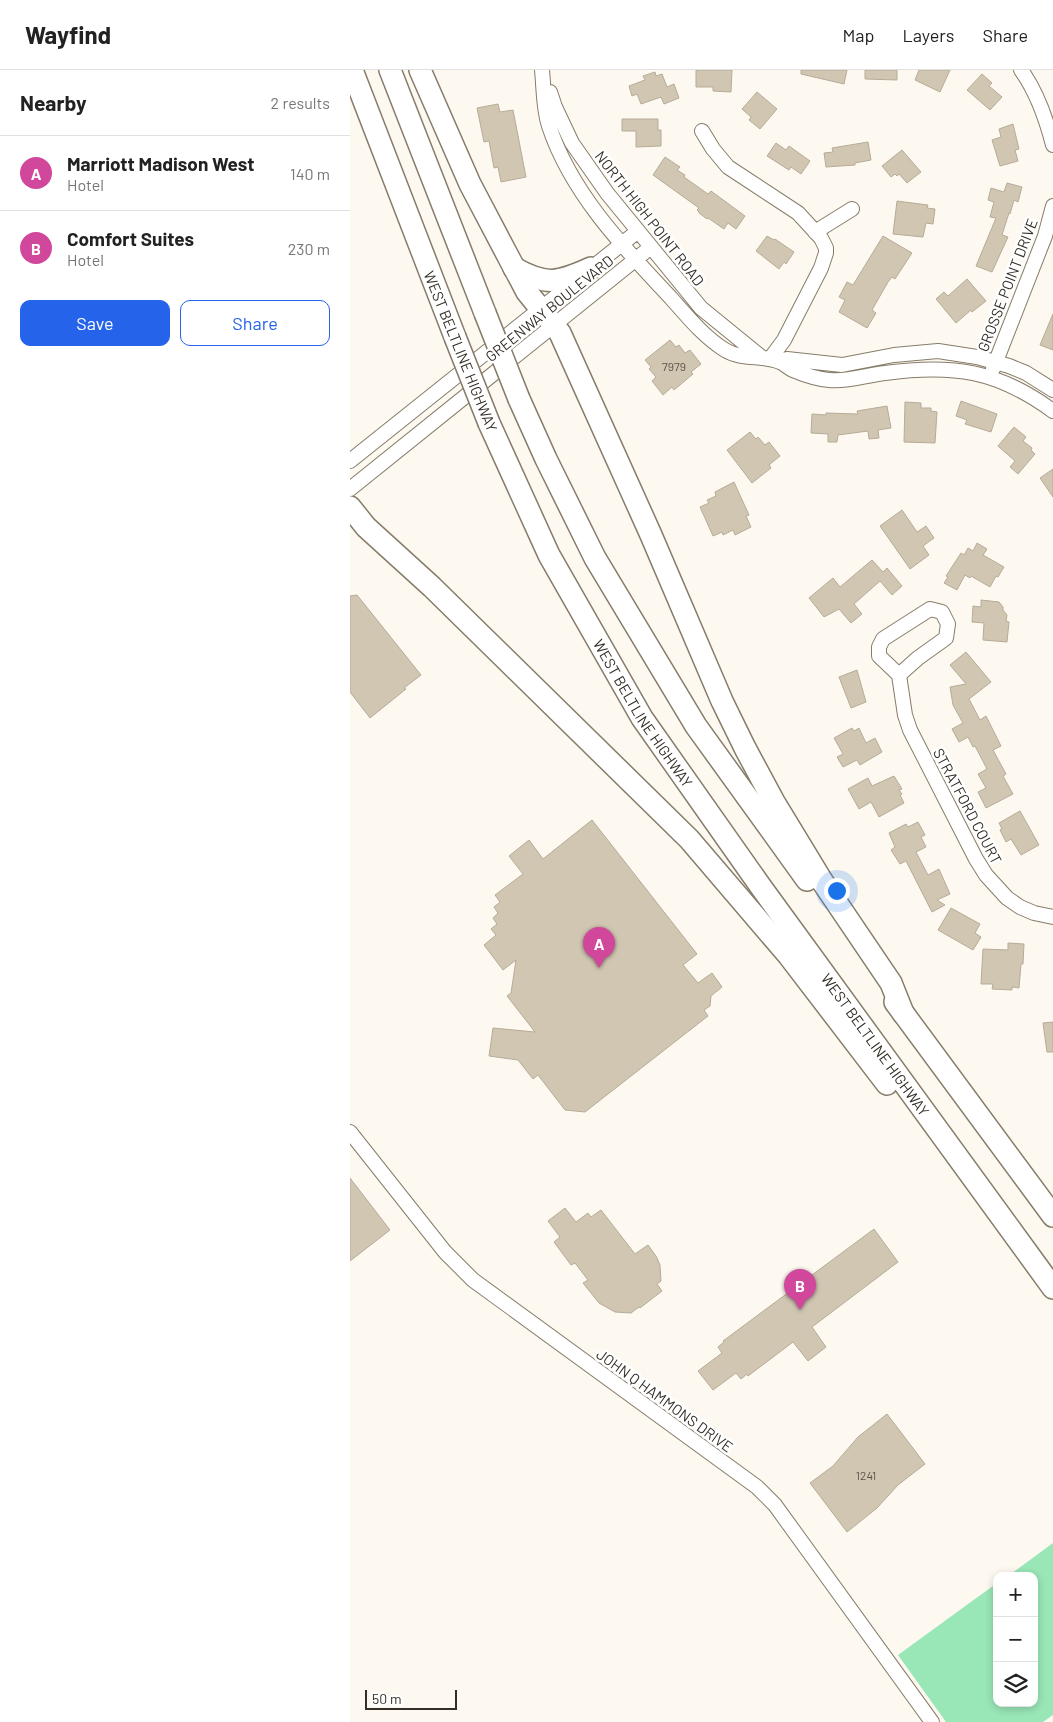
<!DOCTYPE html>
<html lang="en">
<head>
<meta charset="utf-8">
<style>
	:root { --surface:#fff; --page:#f2f2f2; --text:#222; --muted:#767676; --line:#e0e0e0; --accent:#2563eb }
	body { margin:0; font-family:Barlow,sans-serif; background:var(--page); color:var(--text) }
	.controls { position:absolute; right:15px; bottom:15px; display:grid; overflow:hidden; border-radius:10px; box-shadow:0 2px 8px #0003 }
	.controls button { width:45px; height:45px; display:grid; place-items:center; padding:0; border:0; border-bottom:1px solid var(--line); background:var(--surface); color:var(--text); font:25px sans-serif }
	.scale { position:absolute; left:15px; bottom:12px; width:92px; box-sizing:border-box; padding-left:5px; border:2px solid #332e27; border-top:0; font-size:14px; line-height:18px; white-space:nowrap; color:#332e27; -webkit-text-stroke:4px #fff; paint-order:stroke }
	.you { position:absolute; left:486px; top:820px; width:18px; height:18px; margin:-12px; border:4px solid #fff; border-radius:50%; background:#1a73e8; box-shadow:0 0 0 8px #1a73e833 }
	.badge { display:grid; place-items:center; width:32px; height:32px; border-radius:50%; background:var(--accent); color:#fff; font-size:16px; font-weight:700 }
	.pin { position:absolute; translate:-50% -41px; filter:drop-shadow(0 1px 2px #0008) }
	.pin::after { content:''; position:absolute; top:26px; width:18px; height:15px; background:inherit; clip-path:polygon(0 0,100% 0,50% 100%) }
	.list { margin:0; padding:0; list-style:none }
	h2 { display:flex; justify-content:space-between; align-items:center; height:65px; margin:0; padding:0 20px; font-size:21px }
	h2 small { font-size:16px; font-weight:400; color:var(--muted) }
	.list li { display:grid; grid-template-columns:32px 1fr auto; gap:15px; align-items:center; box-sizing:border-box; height:75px; padding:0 20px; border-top:1px solid var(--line) }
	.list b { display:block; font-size:19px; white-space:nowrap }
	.list p { margin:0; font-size:16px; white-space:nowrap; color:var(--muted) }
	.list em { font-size:16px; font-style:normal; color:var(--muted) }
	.actions { display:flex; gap:10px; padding:15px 20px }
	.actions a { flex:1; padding:11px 0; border:1px solid var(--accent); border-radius:10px; text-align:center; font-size:18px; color:var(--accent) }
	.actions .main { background:var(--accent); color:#fff }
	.icon { flex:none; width:28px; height:28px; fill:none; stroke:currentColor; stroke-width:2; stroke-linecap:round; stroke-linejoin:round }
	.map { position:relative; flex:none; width:703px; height:1652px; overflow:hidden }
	header { display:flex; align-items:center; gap:30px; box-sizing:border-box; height:70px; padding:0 25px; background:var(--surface); border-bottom:1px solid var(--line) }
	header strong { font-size:24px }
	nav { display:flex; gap:28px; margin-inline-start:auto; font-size:18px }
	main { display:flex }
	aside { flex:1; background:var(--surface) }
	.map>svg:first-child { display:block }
	.green { fill:#99e6b7 }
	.building { fill:#d1c6b2; stroke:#b7ab98 }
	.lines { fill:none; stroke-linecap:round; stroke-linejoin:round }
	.minor-casing { stroke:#877c6a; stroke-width:16 }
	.highway-casing { stroke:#877c6a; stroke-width:24 }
	.minor { stroke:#fff; stroke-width:14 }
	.highway { stroke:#fff; stroke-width:21 }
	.highway-bridge-casing { stroke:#877c6a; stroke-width:24; stroke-linecap:butt }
	.highway-bridge { stroke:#fff; stroke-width:21 }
	.labels { text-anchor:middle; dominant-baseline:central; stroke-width:5; stroke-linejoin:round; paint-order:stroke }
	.number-label { font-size:12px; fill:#5a544a }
	.street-label { font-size:15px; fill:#332e27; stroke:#fff }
</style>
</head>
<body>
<header>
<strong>Wayfind</strong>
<nav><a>Map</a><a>Layers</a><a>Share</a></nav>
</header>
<main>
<aside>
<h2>Nearby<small>2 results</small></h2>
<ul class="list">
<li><span class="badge" style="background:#d1479c">A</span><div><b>Marriott Madison West</b><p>Hotel</p></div><em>140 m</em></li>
<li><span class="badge" style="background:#d1479c">B</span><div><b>Comfort Suites</b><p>Hotel</p></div><em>230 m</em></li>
</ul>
<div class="actions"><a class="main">Save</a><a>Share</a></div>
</aside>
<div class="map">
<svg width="703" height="1652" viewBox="0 0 703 1652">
	<rect width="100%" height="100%" fill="#fdf9f0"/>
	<path class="green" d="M703,1473V1645L693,1652H596L548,1585L647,1513V1633H684V1506H658Z"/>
	<path class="building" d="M346,0H382L381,22L363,21V17H346Z
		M451,0H497L494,14L451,4Z
		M515,0H547V10L515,9Z
		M569,0H600L590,22L565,10Z
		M305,2L306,6L312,4L317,17L324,14L329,28L314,34L311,27L291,34L287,24L282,26L279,16L295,10L293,6Z
		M632,4L642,13L639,16L652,27L640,40L617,20Z
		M407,22L427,39L410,59L399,50L401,47L392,39Z
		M148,34L150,42L163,40L176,107L151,112L148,97L144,98L139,71L134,72L127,38Z
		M272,49H308V60H311V76L286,77V61H272Z
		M663,54L669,79L665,80L668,91L650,96L642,70L651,67L649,59Z
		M518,72L521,90L505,93V95L476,97L474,83L483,82L482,78Z
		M426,73L436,80L439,76L460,91L451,104L441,97L439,100L417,86Z
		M552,80L571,102L557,113L549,104L547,106L545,104L541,107L532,96Z
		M315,87L330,97L327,100L335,105L334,107L358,124L361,121L395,146L386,159L378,153L374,159L358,148L357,149L349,143V142L347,140L349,138L303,105Z
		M657,113L672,117L668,132L664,130L660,144L659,143L652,165L658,167L642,202L626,196L646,148L640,147L644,132L638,130L641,118L654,122Z
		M547,131L578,135L577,138L585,139L583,154L576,153L573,167L543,164Z
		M417,166L424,170L425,169L444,182L436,194L434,192L429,199L406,181Z
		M533,166L562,183L545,209L542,207L538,212L522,240L526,243L517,258L489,242L495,230L489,227L497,212L503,215Z
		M617,209L636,231L622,242L621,240L606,253L586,229L594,222L598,226Z
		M703,244V280L690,275Z
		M320,270L326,277L329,275L335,283L340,280L351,294L341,302L343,304L324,320L322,317L313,325L302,311L306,307L299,299L301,297L295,290Z
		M611,331L647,344L641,362L615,354L617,350L606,346Z
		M555,332L571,333V338H581V341L587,342L585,373L554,372Z
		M537,336L541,358L528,360L529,368L519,369L518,361L488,365L487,372H478V364L461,363L462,344L476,345V343L508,344L507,341Z
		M664,357L676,367L673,371L682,378L681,380L685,384L668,404L660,397L665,391L648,376Z
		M400,362L406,369L408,367L415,375L419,372L430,386L419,395L421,398L402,413L377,380Z
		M703,399V427L690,408Z
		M384,412L399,445L396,446L401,457L385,465L383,460L373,465L372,462L363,466L350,437L359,433L357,430L366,426L365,422Z
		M552,440L567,462L576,456L584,468L573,476L579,485L560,499L530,456Z
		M627,473L637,479L633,485L654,497L648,507L646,506L640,517L621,506L620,508L615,505L607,520L594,513L598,507L596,506L611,483L614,485L618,478L623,481Z
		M522,490L533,502L537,498L552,516L542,525L530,511L504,534L512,544L501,553L489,539L474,547L459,528L483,508L490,517Z
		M7,525L71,605L54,618L56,619L20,648L0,622V526Z
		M631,530L649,532L653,537V540L657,545L656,551L659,552L657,572L633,570L634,553L622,552L623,536L631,537Z
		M616,582L641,612L619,629L630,650L636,646L651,676L643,680L656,704L653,706L663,724L636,738L628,722L636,718L628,704L637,699L625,676L623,677L618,667L609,672L602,659L613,653L603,635L600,617L616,614L600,595Z
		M507,600L516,632L501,638L489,607Z
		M502,658L504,661L509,658L516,673L525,668L532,682L510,695L507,690L493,697L487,687L493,684L484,668Z
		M544,706L552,719L549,720L552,724L550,725L554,733L529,747L521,732L509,739L498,719L518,708L522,716Z
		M670,741L689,775L671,785L661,769L656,772L650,760L652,759L649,753Z
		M242,750L347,884L333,895L348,913L362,903L372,917L361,926L360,936L354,940L358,946L235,1042L215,1040L188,1005L183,1009L168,990L139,986L143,958L185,962L157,926L161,923L166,890L153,900L134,875L146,865L141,859L147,854L143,848L148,843L144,837L150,832L145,825L173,804L159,786L179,770L193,789Z
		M568,752L575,765L571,767L576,777L566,782L578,805L589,799L600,824L587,830L595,835L582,842L556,791L550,794L541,780L545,777L539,763L556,754L558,757Z
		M601,838L630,854L625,863L631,867L623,880L588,860Z
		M658,873L674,874L673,894H671L669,918L662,917V920L642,919L643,914H631L633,879L658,880Z
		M703,952V982H697L693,953Z
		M0,1108L40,1160L0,1191Z
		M215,1138L226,1152L238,1143L241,1147L251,1140L285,1184L298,1175L306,1186L310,1195L311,1211L307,1214L312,1221L290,1238L289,1237L281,1243L265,1242L249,1233L233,1213L238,1210L225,1193L221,1195L204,1172L210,1167L198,1151Z
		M524,1159L548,1192L462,1257L476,1277L458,1291L443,1272L398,1306L397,1304L391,1309L386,1303L363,1320L348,1301L372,1283L368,1277L374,1272L373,1271Z
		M537,1344L575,1394L548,1415L527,1438L497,1462L460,1413L483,1396L508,1367Z"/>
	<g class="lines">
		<defs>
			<path id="minor" d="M192,0C194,19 193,38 199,56C221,123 274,178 321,228C337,246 354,267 375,280C393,291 412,284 430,292C435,294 438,298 443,300C455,305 466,309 479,310C499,312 516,305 535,303C603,294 647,300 703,341
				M671,0C687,22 696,48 703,75
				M200,22L205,37L222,73L257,123L351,238L410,286
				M352,61L363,79L378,97L448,143L471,168L476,178V183L471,198L434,270L420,289
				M465,162L502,139
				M430,292L437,289L492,295L544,285L588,281L627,287L659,296L676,303L703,320
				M643,299L695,166L703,136
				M0,391L288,161
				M0,419L301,177
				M549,605L568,588L596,568L598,554L592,542L580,539L533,569L529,577V586L549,605L555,645L560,660L626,789L636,805L657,828L670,837L684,843L703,847
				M0,1062L95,1182L123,1210L407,1417L425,1435L582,1652"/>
			<g id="highway">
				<path d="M2,0L105,267"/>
				<path d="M40,0L135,243"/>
				<path d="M70,0L120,114L160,190L177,222L210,263L301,465L372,631L395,678L424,732L472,811L541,913L553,943"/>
				<path d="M164,198C196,216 208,213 241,198"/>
				<path d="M169,329L196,389L245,488L346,656L457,810"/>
				<path id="s1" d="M139,353L199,485L292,648L411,817L703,1218"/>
				<path d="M0,437L16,457L82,517L339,769L439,886L537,1014"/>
				<path d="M545,932L703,1146"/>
			</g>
		</defs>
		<use href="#minor" class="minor-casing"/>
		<use href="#highway" class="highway-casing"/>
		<use href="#minor" class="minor"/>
		<use href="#highway" class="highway"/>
		<defs>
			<path id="highway-bridge" d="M135,243L169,329
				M105,267L139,353"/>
		</defs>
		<use href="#highway-bridge" class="highway-bridge-casing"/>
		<use href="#highway-bridge" class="highway-bridge"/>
	</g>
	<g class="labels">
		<g class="number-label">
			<text x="324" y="296">7979</text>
			<text x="516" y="1405">1241</text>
		</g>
		<g class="street-label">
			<text transform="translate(300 148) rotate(52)">NORTH HIGH POINT ROAD</text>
			<text transform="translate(657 215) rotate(-69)">GROSSE POINT DRIVE</text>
			<text transform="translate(199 238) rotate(-39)">GREENWAY BOULEVARD</text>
			<text transform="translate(111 281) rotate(68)">WEST BELTLINE HIGHWAY</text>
			<text stroke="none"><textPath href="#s1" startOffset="329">WEST BELTLINE HIGHWAY</textPath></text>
			<text transform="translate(618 736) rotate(62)">STRATFORD COURT</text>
			<text stroke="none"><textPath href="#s1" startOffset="734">WEST BELTLINE HIGHWAY</textPath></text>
			<text transform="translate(315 1330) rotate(36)">JOHN Q HAMMONS DRIVE</text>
		</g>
	</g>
</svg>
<div class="controls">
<button>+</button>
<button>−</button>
<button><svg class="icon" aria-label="layers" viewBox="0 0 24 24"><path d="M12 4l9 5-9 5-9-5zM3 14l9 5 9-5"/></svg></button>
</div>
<div class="scale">50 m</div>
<div class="you"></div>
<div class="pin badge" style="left:249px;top:898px;background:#d1479c">A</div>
<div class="pin badge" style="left:450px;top:1240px;background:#d1479c">B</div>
</div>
</main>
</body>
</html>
